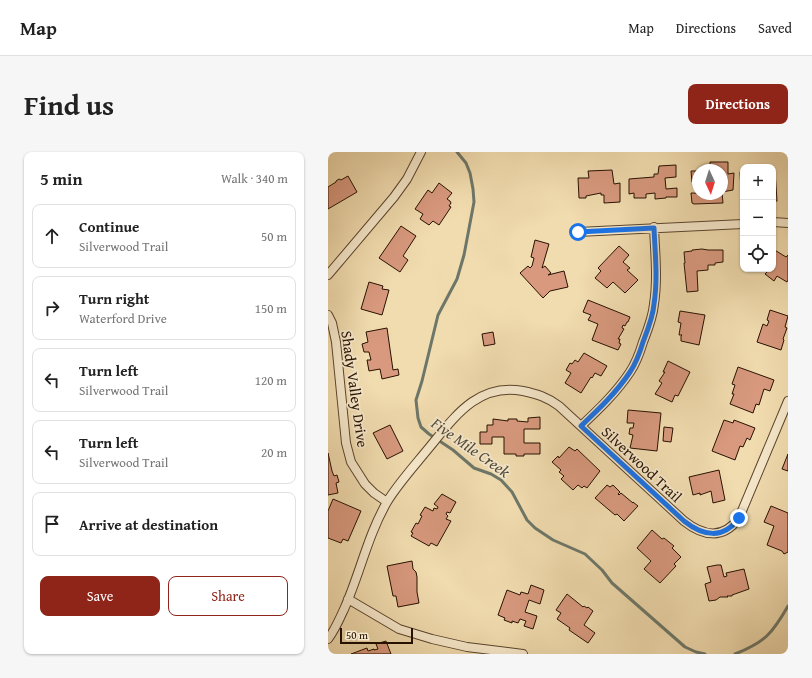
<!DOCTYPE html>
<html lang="en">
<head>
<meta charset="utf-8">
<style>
	:root { --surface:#fff; --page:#f6f6f6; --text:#222; --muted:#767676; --line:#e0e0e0; --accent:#8f2418 }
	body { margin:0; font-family:"Gentium Book Plus",serif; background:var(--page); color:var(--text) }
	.controls { position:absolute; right:12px; top:12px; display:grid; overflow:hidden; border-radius:8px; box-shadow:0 1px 3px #0004 }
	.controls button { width:36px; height:36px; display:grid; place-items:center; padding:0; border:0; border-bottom:1px solid var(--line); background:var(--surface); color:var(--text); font:20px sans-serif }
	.compass { position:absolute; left:364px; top:12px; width:36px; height:36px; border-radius:50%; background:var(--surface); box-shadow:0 1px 3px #0004; rotate:176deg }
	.scale { position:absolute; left:12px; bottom:10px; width:73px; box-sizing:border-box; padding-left:4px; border:2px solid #271101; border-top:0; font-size:11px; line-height:14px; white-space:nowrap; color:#271101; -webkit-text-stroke:3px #f6e8cb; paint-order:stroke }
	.stop { position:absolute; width:12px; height:12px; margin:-9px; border:3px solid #1a73e8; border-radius:50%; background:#fff }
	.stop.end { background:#1a73e8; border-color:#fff; box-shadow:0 1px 4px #0008 }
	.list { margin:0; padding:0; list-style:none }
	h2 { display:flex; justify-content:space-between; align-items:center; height:52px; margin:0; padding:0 16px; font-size:17px }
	h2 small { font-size:13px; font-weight:400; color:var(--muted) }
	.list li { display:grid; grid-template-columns:26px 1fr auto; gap:12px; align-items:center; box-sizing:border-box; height:64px; margin:0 8px 8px; padding:0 8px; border:1px solid var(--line); border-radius:8px }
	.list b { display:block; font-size:15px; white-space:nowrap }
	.list p { margin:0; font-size:13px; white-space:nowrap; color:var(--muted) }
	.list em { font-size:13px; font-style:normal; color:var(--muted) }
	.actions { display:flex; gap:8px; padding:12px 16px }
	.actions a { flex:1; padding:9px 0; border:1px solid var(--accent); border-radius:8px; text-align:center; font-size:14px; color:var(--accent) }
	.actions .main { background:var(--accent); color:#fff }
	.icon { flex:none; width:22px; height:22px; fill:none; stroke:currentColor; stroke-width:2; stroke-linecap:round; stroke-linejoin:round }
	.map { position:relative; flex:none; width:460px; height:502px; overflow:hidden; border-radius:8px }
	header { display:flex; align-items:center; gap:24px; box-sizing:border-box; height:56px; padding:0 20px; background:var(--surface); border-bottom:1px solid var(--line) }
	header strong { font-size:19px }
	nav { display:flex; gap:22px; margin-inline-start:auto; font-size:14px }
	.intro { display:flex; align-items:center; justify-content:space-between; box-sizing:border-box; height:96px; padding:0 24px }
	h1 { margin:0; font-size:28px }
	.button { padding:10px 18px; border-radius:8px; background:var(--accent); color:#fff; font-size:14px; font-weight:700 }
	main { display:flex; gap:24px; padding:0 24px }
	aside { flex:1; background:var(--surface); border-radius:8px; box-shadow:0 1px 3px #0004 }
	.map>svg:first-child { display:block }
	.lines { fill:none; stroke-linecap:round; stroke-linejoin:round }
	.stream { stroke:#6d7769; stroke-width:3 }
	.building { fill:#d8997e; stroke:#271101 }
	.street-casing { stroke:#5a442c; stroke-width:10 }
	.street { stroke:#f6e8cb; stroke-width:8 }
	.route { stroke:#1a73e8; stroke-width:5 }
	.labels { text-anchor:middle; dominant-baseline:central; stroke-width:3.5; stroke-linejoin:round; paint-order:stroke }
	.street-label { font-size:15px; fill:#271101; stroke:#f6e8cb }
	.water-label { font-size:16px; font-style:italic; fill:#504c3e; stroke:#f6e8cb }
</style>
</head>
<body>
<header>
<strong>Map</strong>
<nav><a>Map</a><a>Directions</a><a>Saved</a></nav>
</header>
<div class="intro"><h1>Find us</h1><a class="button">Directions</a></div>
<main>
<aside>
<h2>5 min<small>Walk · 340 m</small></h2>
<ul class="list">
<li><svg class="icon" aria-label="ahead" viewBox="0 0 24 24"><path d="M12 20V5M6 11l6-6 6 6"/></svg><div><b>Continue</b><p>Silverwood Trail</p></div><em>50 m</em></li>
<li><svg class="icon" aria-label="right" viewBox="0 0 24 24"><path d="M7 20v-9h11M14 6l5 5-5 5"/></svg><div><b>Turn right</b><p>Waterford Drive</p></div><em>150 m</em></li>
<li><svg class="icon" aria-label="left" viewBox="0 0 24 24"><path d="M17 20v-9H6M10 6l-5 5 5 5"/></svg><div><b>Turn left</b><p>Silverwood Trail</p></div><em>120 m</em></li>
<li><svg class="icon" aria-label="left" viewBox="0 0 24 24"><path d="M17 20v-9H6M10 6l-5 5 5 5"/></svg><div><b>Turn left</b><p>Silverwood Trail</p></div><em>20 m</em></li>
<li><svg class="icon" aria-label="arrive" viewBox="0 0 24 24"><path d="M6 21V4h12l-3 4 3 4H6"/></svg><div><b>Arrive at destination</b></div></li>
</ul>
<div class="actions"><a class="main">Save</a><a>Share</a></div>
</aside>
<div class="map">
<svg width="460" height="502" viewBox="0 0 460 502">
	<rect width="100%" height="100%" fill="#f1dcaf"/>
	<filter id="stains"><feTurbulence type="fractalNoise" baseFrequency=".005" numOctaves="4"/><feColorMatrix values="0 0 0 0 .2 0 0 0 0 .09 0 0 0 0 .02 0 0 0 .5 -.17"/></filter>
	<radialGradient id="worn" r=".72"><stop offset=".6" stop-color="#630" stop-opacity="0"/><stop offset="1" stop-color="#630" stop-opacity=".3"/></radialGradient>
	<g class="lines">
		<path class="stream" d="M129,0L138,11L142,21L145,37L146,50L136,103L129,127L110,163L94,229L88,248L90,266L93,275L101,282L125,298L146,316L163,322L173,328L184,340L199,368L207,376L225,388L257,402L274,418L284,431L357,495L368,500L377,502
			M407,502C437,490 444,482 460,454"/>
	</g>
	<path class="building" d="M382,10H400V22L406,21L405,38L394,40L395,51L366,52L364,51L363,41L394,42V18H374L376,15L382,16Z
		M348,13V25L337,26L338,37L349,36V45H338V46L327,47V41L318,42V46H306V41L301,42V27L326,25V22H330L331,14Z
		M284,18L286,32L292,31V50L276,51V43H273V41L258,44V46H251L250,26H261L260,19Z
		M363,19H370V30H364Z
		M445,19H447L449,49L445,50Z
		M412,20H415V38H413Z
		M20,24L29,40L0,57V35L8,30V29L11,27L13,28Z
		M111,31L124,41L119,47L122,49L123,51L121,54L123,55L111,73L105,69L101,73L92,67L95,62L87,57L100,38L104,41Z
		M73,74L88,84L75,104L80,108L72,120L51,106Z
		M207,88L221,92L214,116L217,114L223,121L220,123L236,119L240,135L222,139L215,146L192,121L200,114L202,116L204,114L206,106L203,105Z
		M291,94L301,103L295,110L302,116L299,118L310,128L297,141L285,130L279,136L267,126L273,119L270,116Z
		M374,97L380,98H395V110L387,111V113H380V118L369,119L370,139L359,140L356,111H357L356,100L364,99V98Z
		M445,97L458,105L460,103V128L459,130L449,124L446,129L437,122L439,120L434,117H445Z
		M41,130L55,134L54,137L61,138L54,163L33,157Z
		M260,148L302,165L300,170H299L297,174L295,173L294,176L296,177L290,187H292L291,191L293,192L290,198L264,188L270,172L260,168L263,163L255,160Z
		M442,158L460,164L457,175L459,176L455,187L456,188L453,198L429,190L435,172L439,174L441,169L439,168Z
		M352,159L377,163L371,193L353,189V184L354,183H351L353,171L350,170Z
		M59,176L65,218L70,217L71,223L54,227L52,217L41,219L39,208H43L41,200H36L34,192L40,190L38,180Z
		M165,180L167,192L156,194L154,182Z
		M256,201L279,214L273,224L267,221L264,226L263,225L253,241L237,231L243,221L238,218L242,211L244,212L247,208L250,210Z
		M340,209L362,220L350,244L347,243L344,250L327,242L334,231L331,229L337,220H335Z
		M410,215L446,228L442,239L436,237L431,253L428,252L425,261L402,252L406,242H404L407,233L404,232Z
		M300,258L333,261L329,299L302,296L305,283L301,282L302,276H305L306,271H299Z
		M212,265V277H196V291H212V302H196V304H188V302H176V285H164V292H152V280H159V273H165V267L180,269V267H189V269L200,270V266Z
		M396,268L405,271L406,268L427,276L422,288L419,286L415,295L412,294L407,308L384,299Z
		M62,273L75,299L59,307L45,281Z
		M336,275L345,276L343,290L335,289Z
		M241,295L247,299L249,297L272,319L259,336L256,334L254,336L250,333L245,338L233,327L236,324L231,320L233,318L224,310L230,304L231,306Z
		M0,301L4,319L6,324L9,323L11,330L8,331L10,341L0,343Z
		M460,302V319L454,317Z
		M391,318L397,348L385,351L383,339L372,343V341L365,343L361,325Z
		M279,333L282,335L285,333L292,340L290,342L291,343L293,341L305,351V350L310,354L296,369L289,362L287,363L267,346Z
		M114,342L128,350L122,361L119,360L118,362L120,364L118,367L123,369L109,394L103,391L101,394L83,384L85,381L83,380L88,371L90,372L94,364L92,363L97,355L105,359L106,356L109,357L110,355L106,352Z
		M5,347L33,359L20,389L15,387L13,391L0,386V359Z
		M443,354L460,361V400L456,402L454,399L439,393L446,374L436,370Z
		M324,378L334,387L336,386L346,394L344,396L353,405L346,412L348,414L332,431L316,417L323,409L309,396Z
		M84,409L85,417L88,420L89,425V440L91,451L70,455L68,444H65L59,414Z
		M389,413H393L396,425L399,424L398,421L416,417L421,437L404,443V444H399L400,445H392L388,448L381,449L377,432L383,430L379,415Z
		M203,433L216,438L212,452L201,448L197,460L209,464L205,477L196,474L198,469L192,467L190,471L184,469V471L176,468L177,466L170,463L179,438L192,443L193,440L200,442Z
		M239,442L255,455L256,454L259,456L260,455L265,459L256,473L267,481L260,491L241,478L242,476L229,467L233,461L228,458Z
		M58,489L63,502H23L39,496L40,499L46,497V498L50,497L48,492Z"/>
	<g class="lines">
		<defs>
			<path id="street" d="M445,70L460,71
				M250,80L415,72
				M0,123L66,45L79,27L93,0
				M0,163L4,171L8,190L18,291L23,310L37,332L46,341L59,350
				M253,274C271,257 288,241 302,220C308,211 312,200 315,190C320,177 325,165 326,152C330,126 327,101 326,75
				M20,447L71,477L104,487L139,495L195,502
				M0,487C7,478 12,466 17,455C32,421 40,383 59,350C69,333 87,313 100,297C125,267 149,230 195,239C209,242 219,245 231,254L356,369C375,384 395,388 411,366L460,249"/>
		</defs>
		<use href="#street" class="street-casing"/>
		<use href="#street" class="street"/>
	</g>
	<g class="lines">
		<path class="route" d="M250,80L326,76C327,101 330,126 326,152C325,165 320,177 315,190C312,200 308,211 302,220C288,241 271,257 253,274L356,369C375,384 395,388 411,366"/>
	</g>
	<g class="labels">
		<g class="street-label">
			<text transform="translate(27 237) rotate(82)">Shady Valley Drive</text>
			<text transform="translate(314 312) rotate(43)">Silverwood Trail</text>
		</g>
		<g class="water-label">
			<text transform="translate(143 295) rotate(35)">Five Mile Creek</text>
		</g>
	</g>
	<rect width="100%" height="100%" filter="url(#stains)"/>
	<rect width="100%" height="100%" fill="url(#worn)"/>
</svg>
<div class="controls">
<button>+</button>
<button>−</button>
<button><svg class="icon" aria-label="locate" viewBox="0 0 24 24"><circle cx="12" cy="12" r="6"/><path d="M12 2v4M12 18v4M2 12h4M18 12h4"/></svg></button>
</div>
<svg class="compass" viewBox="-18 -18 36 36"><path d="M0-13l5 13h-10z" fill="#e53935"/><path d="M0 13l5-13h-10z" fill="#767676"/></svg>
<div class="scale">50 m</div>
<div class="stop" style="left:250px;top:80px"></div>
<div class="stop end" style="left:411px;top:366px"></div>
</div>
</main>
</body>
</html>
